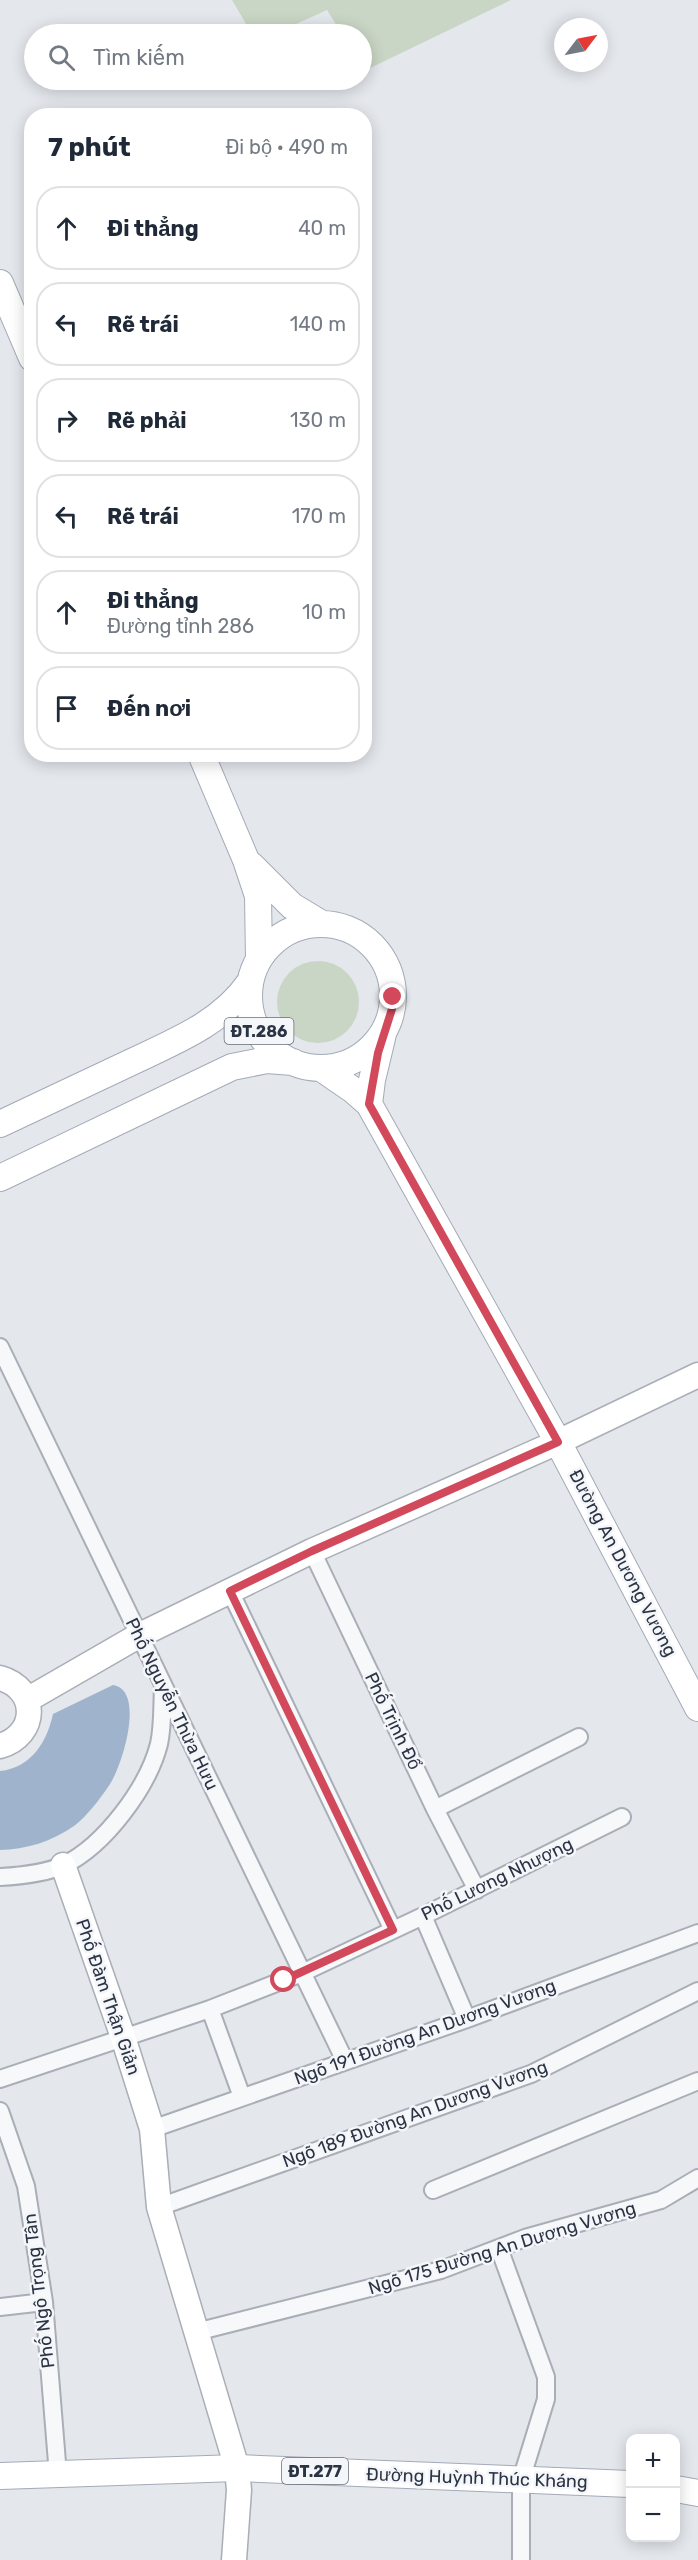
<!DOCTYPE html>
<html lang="vi">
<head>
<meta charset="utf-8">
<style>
	:root { --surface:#fff; --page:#f6f6f7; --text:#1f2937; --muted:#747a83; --line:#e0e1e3 }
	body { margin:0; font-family:Rubik,sans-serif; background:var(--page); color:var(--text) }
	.controls { position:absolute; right:18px; bottom:18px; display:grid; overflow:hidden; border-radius:12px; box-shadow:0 3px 15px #0003 }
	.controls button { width:54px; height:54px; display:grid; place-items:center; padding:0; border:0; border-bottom:2px solid var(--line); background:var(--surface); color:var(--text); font:30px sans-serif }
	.compass { position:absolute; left:554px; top:18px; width:54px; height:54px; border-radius:50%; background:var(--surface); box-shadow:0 3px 15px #0003; rotate:58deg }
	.stop { position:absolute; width:18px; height:18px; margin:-14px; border:4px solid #d1495b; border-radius:50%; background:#fff }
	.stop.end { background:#d1495b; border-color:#fff; box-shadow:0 2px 6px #0008 }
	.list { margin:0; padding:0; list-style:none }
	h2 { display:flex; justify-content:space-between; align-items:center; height:78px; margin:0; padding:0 24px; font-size:26px }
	h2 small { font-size:20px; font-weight:400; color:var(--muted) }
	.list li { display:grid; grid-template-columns:39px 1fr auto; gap:18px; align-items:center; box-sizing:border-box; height:84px; margin:0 12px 12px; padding:0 12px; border:2px solid var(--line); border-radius:24px }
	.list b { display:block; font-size:22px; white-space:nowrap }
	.list p { margin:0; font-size:20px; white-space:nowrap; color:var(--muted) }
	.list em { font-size:20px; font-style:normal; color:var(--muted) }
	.icon { flex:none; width:33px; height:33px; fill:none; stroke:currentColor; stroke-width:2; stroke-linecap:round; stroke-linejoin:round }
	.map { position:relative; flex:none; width:698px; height:2560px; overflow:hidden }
	.search { position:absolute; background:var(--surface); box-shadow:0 3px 15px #0003; left:24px; top:24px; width:348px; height:66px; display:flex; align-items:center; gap:15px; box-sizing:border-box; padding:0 21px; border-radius:33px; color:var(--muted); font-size:22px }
	.panel { position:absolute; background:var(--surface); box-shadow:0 3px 15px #0003; left:24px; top:108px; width:348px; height:654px; border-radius:24px }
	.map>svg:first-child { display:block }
	.green { fill:#c9d6c5 }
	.water { fill:#9fb4cc }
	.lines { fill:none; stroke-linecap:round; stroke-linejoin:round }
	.street-casing { stroke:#a9aeb7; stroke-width:20 }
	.secondary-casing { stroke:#a9aeb7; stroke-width:27 }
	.primary-casing { stroke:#a3abb8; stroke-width:28 }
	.street { stroke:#f7f8fa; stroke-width:16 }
	.secondary { stroke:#fff; stroke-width:24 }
	.primary { stroke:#fff; stroke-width:26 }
	.route { stroke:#d1495b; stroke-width:8 }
	.labels { text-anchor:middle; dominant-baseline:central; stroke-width:5; stroke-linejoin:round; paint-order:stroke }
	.shield { fill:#f4f6f9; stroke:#676e7b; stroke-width:1.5 }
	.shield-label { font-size:16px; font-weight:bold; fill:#2b3445 }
	.street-label { font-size:18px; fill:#2b3445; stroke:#f4f6f9 }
</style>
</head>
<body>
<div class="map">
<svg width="698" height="2560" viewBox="0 0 698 2560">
	<rect width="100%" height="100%" fill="#e4e7ec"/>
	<path class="green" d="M232,0H511L364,71L362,67V34H342L327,10L274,34H252Z
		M277 1002a41 41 0 1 1 82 0a41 41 0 1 1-82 0Z"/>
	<path class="water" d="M113,1685C146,1690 122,1766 110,1784C100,1799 88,1815 74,1826C53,1841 25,1850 0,1850V1771C31,1768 47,1742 53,1714Z"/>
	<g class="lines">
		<defs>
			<path id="street" d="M0,1347L345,2061
				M312,1551L435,1809L477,1890
				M230,1591L393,1930
				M435,1809L579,1737
				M0,1877C19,1876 46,1873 64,1865C105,1845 148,1787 159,1744C163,1726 162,1706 163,1688
				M423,1916L467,2019
				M210,2009L242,2097
				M0,2079L210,2009L302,1973L423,1916L622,1817
				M0,2111L26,2186L44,2302L58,2475
				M152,2129L467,2019L698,1933
				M433,2190L698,2081
				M159,2207L531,2074L698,1991
				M499,2248L546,2377V2399L521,2480V2560
				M0,2307L44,2302
				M196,2332L441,2270L525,2238L661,2200L698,2178"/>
			<path id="secondary" d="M0,1678C39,1689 38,1735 0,1746
				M27,1700L138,1636L312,1551L558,1442L698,1375
				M63,1865L123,2037L152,2129L159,2207L237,2468L239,2490L234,2560"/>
			<path id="primary" d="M0,283L32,358
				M201,754L246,860L258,896L259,959
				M251,865L292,906L322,924
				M249 996a72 72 0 1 1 144 0a72 72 0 1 1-144 0Z
				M321,1068L353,1090L369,1104L558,1442L698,1708
				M369,1104L372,1080L383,1034
				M0,1124C40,1105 81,1086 121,1067C168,1044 220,1026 250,982
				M0,1178L232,1067L267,1060L293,1062
				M0,2476L237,2468L630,2484
				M676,2489L698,2493"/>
		</defs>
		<use href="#street" class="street-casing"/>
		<use href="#secondary" class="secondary-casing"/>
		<use href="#primary" class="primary-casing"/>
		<use href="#street" class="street"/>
		<use href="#secondary" class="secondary"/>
		<use href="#primary" class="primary"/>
	</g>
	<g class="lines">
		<path class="route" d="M284,1980L393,1930L230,1591L312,1551L558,1442L369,1104L378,1053L392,1009L393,997"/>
	</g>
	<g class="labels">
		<g class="shield">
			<rect x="224.5" y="1018" width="69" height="26" rx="4.5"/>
			<rect x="282" y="2458" width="66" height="26" rx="4.5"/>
		</g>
		<g class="shield-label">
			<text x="259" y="1031">ĐT.286</text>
			<text x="315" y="2471">ĐT.277</text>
		</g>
		<g class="street-label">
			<text transform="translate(623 1563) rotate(62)">Đường An Dương Vương</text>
			<text transform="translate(172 1704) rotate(64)">Phố Nguyễn Thừa Hưu</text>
			<text transform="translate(393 1721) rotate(64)">Phố Trịnh Đổ</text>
			<text transform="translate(497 1879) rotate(-26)">Phố Lương Nhượng</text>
			<text transform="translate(108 1997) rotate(71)">Phố Đàm Thận Giản</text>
			<text transform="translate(425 2032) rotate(-20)">Ngõ 191 Đường An Dương Vương</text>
			<text transform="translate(415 2114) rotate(-20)">Ngõ 189 Đường An Dương Vương</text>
			<text transform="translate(502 2248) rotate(-17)">Ngõ 175 Đường An Dương Vương</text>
			<text transform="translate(39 2291) rotate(-97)">Phố Ngô Trọng Tân</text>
			<text transform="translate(477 2478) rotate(2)">Đường Huỳnh Thúc Kháng</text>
		</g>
	</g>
</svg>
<div class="controls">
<button>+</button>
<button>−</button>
</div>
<svg class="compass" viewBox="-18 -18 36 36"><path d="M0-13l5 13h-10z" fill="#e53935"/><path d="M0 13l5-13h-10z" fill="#747a83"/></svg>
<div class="stop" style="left:284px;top:1980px"></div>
<div class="stop end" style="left:393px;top:997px"></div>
<div class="search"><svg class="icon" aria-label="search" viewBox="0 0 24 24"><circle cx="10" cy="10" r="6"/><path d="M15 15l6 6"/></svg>Tìm kiếm</div>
<section class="panel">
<h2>7 phút<small>Đi bộ · 490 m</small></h2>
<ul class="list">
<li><svg class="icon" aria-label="ahead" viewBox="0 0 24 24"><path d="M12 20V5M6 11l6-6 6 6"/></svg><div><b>Đi thẳng</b></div><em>40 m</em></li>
<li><svg class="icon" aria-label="left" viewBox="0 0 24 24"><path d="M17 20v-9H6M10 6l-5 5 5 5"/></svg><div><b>Rẽ trái</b></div><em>140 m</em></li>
<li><svg class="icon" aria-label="right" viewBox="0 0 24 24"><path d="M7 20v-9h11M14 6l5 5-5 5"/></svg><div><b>Rẽ phải</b></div><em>130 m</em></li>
<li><svg class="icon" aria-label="left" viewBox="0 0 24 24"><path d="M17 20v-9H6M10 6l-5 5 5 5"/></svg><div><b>Rẽ trái</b></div><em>170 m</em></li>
<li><svg class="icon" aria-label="ahead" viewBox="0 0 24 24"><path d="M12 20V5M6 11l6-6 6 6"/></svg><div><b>Đi thẳng</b><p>Đường tỉnh 286</p></div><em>10 m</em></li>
<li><svg class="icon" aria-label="arrive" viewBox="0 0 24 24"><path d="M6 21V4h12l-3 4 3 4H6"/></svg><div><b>Đến nơi</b></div></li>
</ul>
</section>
</div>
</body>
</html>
